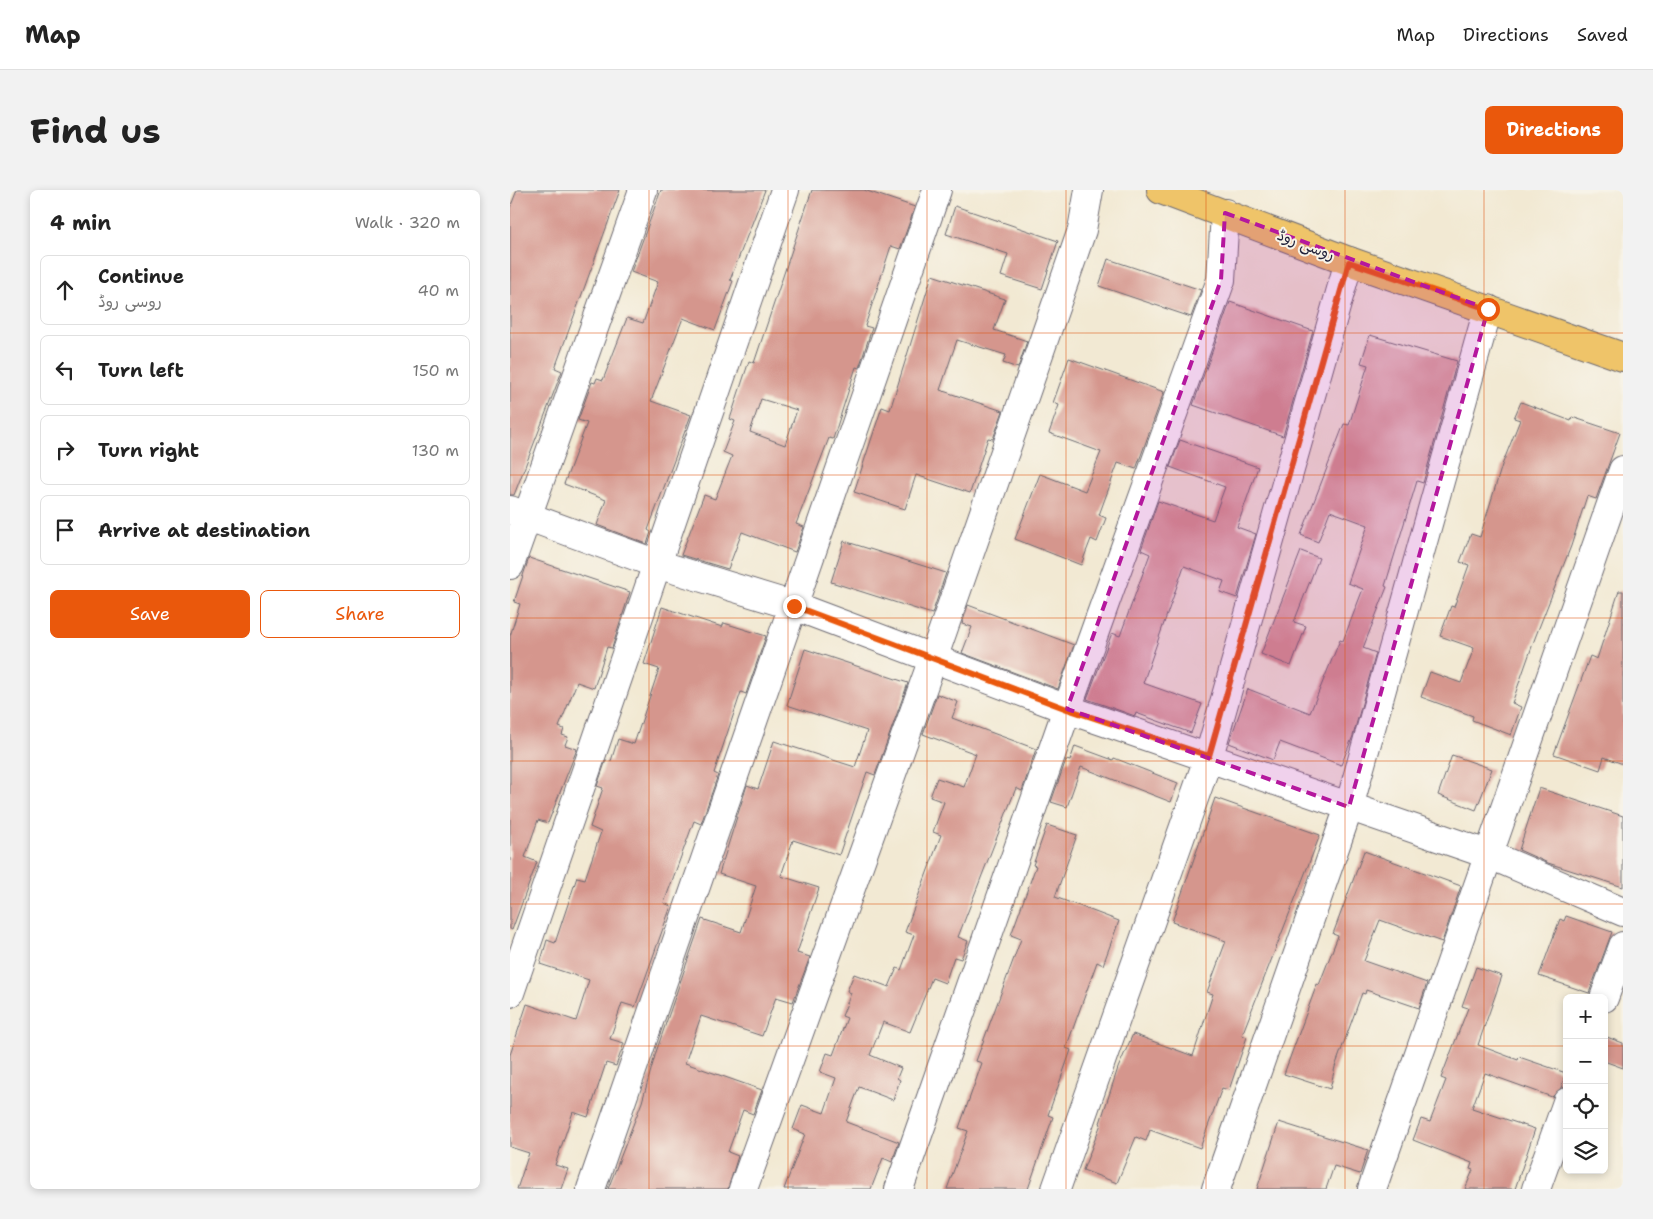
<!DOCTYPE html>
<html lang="en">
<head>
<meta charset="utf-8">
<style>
	:root { --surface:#fff; --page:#f2f2f2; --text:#222; --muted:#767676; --line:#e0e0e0; --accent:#ea580c }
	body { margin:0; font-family:"Shantell Sans","Playpen Sans Arabic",sans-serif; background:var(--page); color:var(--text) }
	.controls { position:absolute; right:15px; bottom:15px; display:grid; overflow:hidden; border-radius:8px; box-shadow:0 2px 8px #0003 }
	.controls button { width:45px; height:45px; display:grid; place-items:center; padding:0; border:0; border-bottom:1px solid var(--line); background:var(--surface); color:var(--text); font:25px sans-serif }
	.stop { position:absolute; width:15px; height:15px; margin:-11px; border:4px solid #ea580c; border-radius:50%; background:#fff }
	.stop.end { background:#ea580c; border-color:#fff; box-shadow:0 1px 5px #0008 }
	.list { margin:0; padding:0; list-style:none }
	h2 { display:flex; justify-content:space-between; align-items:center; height:65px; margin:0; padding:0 20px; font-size:21px }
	h2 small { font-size:16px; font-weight:400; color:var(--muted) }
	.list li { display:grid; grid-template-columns:32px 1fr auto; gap:15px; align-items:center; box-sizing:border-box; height:70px; margin:0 10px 10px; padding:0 10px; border:1px solid var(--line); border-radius:8px }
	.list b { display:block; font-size:19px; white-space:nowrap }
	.list p { margin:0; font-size:16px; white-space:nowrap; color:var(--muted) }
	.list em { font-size:16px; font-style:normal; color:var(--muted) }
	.actions { display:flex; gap:10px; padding:15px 20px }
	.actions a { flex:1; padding:11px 0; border:1px solid var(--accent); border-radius:8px; text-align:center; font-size:18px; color:var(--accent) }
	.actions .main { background:var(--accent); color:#fff }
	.icon { flex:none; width:28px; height:28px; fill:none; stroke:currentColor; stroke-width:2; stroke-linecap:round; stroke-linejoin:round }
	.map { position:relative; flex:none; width:1113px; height:999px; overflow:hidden; border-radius:8px }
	header { display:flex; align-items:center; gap:30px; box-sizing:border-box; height:70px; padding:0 25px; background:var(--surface); border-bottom:1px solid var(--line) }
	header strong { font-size:24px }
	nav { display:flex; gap:28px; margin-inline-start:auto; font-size:18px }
	.intro { display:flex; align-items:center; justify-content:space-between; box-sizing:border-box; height:120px; padding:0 30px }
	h1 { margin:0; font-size:35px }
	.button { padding:12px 22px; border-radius:8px; background:var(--accent); color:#fff; font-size:18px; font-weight:700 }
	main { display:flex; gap:30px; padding:0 30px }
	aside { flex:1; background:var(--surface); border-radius:8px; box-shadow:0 2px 8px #0003 }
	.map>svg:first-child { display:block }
	.building { fill:#d5968d; fill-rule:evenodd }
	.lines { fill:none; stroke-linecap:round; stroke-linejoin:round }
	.minor-casing { stroke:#6b6870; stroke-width:30 }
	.major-casing { stroke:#6b6870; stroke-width:30 }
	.minor { stroke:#fff; stroke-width:28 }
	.major { stroke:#efc469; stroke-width:28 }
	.route { stroke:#ea580c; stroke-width:6 }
	.marked { fill:#b5179e; fill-opacity:0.2; stroke:#b5179e; stroke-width:4; stroke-dasharray:10 6; stroke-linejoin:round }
	.grid { fill:none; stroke:#de560e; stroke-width:1; stroke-opacity:0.55 }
	.labels { text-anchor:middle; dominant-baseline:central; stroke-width:4; stroke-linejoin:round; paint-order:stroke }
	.street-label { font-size:15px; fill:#22223b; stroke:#f7f3e8 }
</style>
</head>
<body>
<header>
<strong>Map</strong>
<nav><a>Map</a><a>Directions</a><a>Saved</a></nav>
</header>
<div class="intro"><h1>Find us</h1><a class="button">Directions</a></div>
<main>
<aside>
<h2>4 min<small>Walk · 320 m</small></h2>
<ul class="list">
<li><svg class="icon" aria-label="ahead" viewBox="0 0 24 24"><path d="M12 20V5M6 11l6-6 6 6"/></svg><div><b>Continue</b><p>روسی روڈ</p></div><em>40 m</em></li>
<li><svg class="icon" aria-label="left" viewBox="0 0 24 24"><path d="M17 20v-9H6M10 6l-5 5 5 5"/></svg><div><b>Turn left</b></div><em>150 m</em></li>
<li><svg class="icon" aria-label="right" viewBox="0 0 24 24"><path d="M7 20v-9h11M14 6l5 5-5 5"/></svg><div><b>Turn right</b></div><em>130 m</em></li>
<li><svg class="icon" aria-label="arrive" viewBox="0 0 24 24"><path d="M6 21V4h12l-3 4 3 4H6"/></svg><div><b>Arrive at destination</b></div></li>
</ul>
<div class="actions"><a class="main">Save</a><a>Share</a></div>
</aside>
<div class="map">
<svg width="1113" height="999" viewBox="0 0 1113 999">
	<rect width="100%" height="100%" fill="#f7f3e8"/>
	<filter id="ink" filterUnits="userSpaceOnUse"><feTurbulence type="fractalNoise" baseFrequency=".02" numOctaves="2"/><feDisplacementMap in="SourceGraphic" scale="10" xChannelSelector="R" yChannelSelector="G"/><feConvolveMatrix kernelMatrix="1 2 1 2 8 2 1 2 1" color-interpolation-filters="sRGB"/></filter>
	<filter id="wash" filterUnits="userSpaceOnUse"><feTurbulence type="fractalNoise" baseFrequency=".0096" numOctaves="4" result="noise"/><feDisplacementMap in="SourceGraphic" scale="20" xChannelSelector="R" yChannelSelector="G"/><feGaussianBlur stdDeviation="1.12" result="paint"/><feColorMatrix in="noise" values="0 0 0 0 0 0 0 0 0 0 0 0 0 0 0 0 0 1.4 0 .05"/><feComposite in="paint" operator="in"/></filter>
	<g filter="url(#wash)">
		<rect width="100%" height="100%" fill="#f2e9d3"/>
		<g id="blocks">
			<path class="building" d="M7,0H110L45,178L52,181L4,305H0V18Z
				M151,0H255L220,90L223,91L205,140L173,128L141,211L181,225L138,340L141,342L137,354L87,335L96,310L54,294L77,233L68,230L82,192L85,193L87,188L93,190L117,128L133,133L148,92L121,82Z
				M302,0H354L405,17L390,59L381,56L355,136L362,138L349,178L346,177L323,249L319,248L286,334L294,337L285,362L232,342L218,379L171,365L194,305L205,309L222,266L213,262L225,231L220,229L239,171L244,173ZM251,209L287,220L275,255L240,242Z
				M445,16L548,51L532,99L491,86L498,64L436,44Z
				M598,69L691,100L681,127L589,96Z
				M422,85L495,109L484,140L517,151L508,178L493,173L496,165L447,150L430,200L493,221L483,249L478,248L460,303L406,285L395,319L344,302L372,217L380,220Z
				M720,112L803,141L773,246L683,215Z
				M860,145L947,171L913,293L907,291L875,396L877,397L853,458L866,463L843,546L831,575L770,552L763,570L719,553L738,499L800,523L830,450L833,451L853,399L838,393L858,335L820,321L808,352L791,345L834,234L839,235L858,175L851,173Z
				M559,168L654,202L626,279L608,273L589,325L596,328L587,352L581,349L571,375L505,349L530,284L575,301L591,262L539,243L549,215L543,213Z
				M1011,212L1061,231L1062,227L1110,243L1086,309L1077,306L1061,356L1025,448L1002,513L1011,517L1001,545L962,530L963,526L911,507L920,482L951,493L964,458L930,446L941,416L944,417L959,375L950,372L961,344L970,347L992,275L1010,230L1004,228Z
				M670,250L748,277L727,337L746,344L727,408L710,402L714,391L674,376L633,493L692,514L681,543L626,523L625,526L577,509L602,443L610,446L640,364L631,360L648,311L703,330L715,297L660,277Z
				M334,351L436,383L422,424L321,392Z
				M791,361L809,368L784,432L796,436L781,476L751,464Z
				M19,368L120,402L102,458L97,457L84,498L67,492L49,537L54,539L52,545L58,547L55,555L67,559L38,633L28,630L15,667L27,672L2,740L0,739V446L10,414L4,412Z
				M1109,401H1113V574L1094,567L1090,580L1044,564L1080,466L1087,469Z
				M458,415L564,455L548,499L452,463L462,437L452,434Z
				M152,417L212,437L214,433L256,446L236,504L231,502L204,583L208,585L191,634L184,631L154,713L161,716L125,817L112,813L100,849L114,853L106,876L96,873L78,927L63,922L45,975L58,979L51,999H7L19,963L0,957V865L17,814L66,831L79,790L30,774L37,750L45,753L67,687L75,689L91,642L80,637L93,598L87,596L96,570L101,571L108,549L124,554L149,479L134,474Z
				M295,459L398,493L365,585L357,582L329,665L283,650L271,686L309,698L287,763L300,767L283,812L266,807L252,846L191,826L175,873L252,900L243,924L233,920L218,962L228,966L218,999H98L132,912L146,862L192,729L231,742L246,696L209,684L237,595L248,599L264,551L345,577L357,541L277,515Z
				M427,504L448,512L442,528L526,559L512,601L506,598L448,747L458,751L451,769L444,767L435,793L422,788L400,842L373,832L360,865L391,878L387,888L390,890L383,910L349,897L336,932L389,952L382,972L373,968L361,999H274L295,944L283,939L292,915L314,923L326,888L310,882L317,863L323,865L337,828L332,826L341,803L337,801L344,784L379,797L387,778L391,780L404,745L395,742L431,645L423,642L434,612L420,607L427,588L454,597L466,564L413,544Z
				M565,556L603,570L604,568L668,593L661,612L571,577L557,617L541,612L556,570L560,571Z
				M942,565L982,579L966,620L928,605Z
				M1029,598L1113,626V697L1038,673L1009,660Z
				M705,608L810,645L732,845L737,847L719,900L712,898L690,958L640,940L636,951L626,947L607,993L573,980L591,934L590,933L608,878L623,844L683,866L703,804L697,802L716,751L662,732Z
				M537,635L567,645L545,707L609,731L593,775L587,772L556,858L561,860L538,925L543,927L518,999H437L458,941L449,938L472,873L466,871L511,749L501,745L526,676L523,675Z
				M854,661L951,696L932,752L870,730L854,771L917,793L909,818L856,800L855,804L852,803L825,877L820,899L774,884L807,794L809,795L828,746L823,744Z
				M1056,726L1102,742L1079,803L1029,786L1050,729L1054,731Z
				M966,777L992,786L968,855L1008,870L1009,867L1056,883L1051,898L1042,907L975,883L962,918L1025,939L1005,999H955L963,980L960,979L962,973L903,950L911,929L920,932L936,890L931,888L958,818L952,816Z
				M1094,846L1113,853V878L1094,871Z
				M769,932L858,960L850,984L824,976L816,999H747Z"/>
		</g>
	</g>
	<g filter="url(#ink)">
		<use href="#blocks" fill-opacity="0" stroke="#6b6870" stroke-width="1"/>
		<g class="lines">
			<defs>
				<path id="minor" d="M0,320L147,374L284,416L557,519L980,665L1113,722
					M0,375L133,0
					M0,803L275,0
					M1094,808L1113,756
					M81,999L427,0
					M233,999L423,469L572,40L579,0
					M389,999L557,519L711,90L715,23
					M546,999L699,566L839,71
					M706,999L839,617L978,119
					M862,999L1113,280
					M1026,999L1057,912"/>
				<path id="major" d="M651,0L839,71L1113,167"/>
			</defs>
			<use href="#minor" class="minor-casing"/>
			<use href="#major" class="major-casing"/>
			<use href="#minor" class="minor"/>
			<use href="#major" class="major"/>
		</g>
	</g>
	<g class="lines" filter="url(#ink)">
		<path class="route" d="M284,416L557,519L699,566L839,72L978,119"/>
	</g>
	<path class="marked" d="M715,23L978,119L839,617L557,519L711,90Z"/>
	<path class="grid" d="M139,0V999M278,0V999M417,0V999M556,0V999M696,0V999M835,0V999M974,0V999M0,143H1113M0,285H1113M0,428H1113M0,571H1113M0,714H1113M0,856H1057M1094,856H1113"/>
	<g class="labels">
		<g class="street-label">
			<text transform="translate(796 55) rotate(21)">روسی روڈ</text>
		</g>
	</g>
</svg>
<div class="controls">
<button>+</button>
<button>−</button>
<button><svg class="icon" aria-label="locate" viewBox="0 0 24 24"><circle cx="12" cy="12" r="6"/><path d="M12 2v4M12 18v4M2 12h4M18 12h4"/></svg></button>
<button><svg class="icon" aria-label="layers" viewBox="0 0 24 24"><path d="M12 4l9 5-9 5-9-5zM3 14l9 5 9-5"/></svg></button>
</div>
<div class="stop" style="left:978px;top:119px"></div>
<div class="stop end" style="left:284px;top:416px"></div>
</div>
</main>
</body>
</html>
